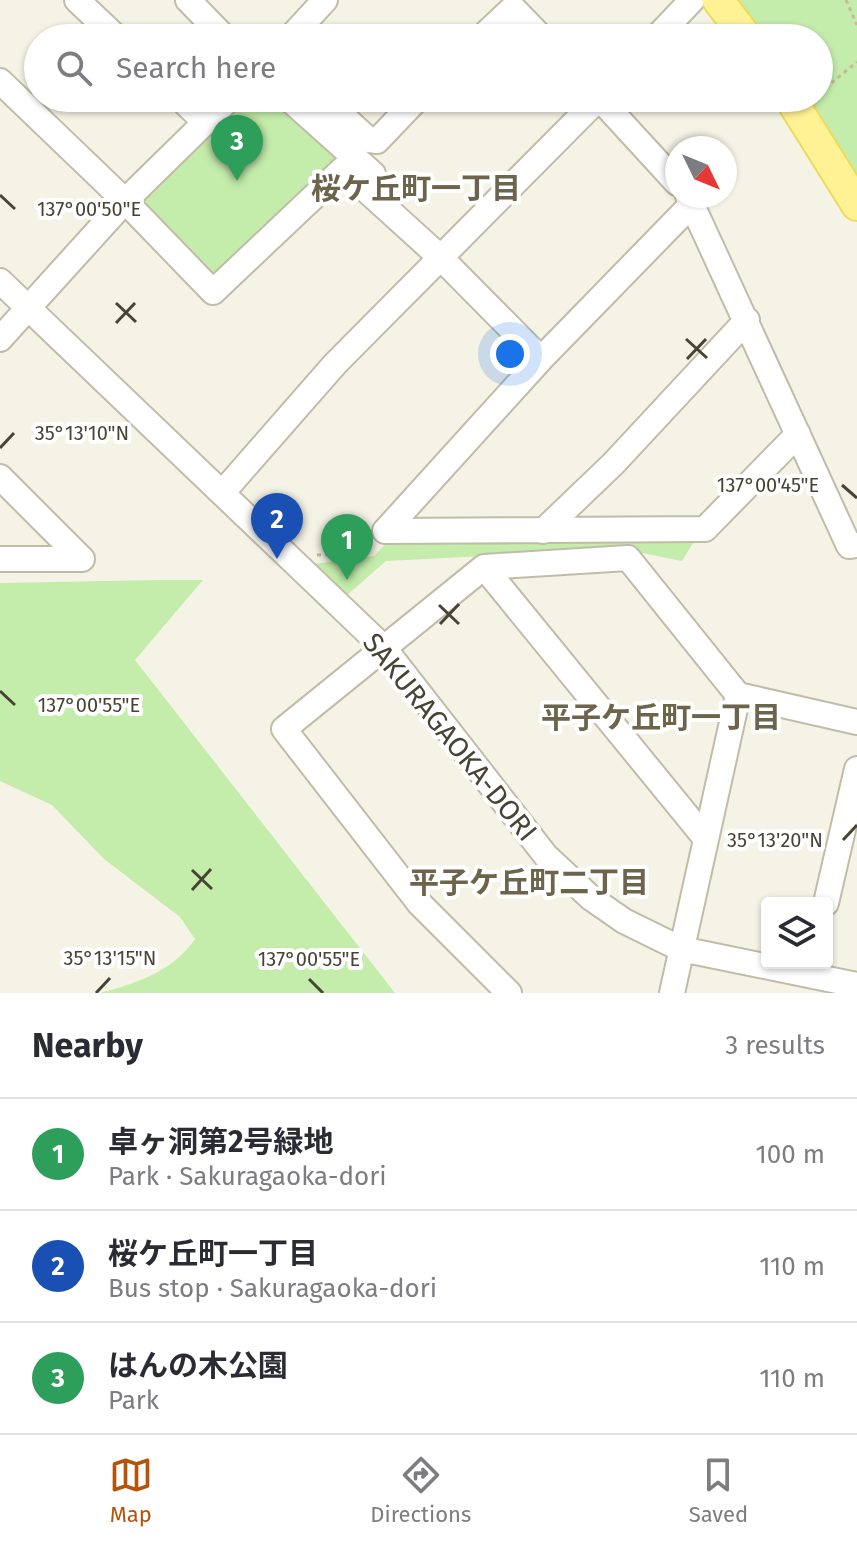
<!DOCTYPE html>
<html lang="en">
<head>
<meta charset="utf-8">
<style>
	:root { --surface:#fff; --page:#f2f2f3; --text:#2b2b33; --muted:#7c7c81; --line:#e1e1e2; --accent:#b45309 }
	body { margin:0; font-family:"Fira Sans","Noto Sans JP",sans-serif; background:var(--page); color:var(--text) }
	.controls { position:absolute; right:24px; bottom:24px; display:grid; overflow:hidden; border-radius:8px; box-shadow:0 2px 6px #0004 }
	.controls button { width:72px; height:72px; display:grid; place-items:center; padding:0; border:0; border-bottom:2px solid var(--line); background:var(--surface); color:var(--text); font:40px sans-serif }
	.compass { position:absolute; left:665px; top:136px; width:72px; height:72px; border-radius:50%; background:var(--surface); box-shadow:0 2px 6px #0004; rotate:133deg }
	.you { position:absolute; left:510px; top:354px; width:28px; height:28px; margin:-20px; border:6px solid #fff; border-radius:50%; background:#1a73e8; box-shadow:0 0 0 12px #1a73e833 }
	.badge { display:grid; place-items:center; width:52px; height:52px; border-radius:50%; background:var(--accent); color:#fff; font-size:26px; font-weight:700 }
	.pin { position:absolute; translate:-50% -66px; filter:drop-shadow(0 2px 4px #0008) }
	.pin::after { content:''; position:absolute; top:42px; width:28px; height:24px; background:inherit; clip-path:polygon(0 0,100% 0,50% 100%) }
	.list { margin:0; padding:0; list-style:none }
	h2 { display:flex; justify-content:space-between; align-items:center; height:104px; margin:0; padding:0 32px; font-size:34px }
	h2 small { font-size:26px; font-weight:400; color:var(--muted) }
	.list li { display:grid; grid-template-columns:52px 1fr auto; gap:24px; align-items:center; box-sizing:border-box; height:112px; padding:0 32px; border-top:2px solid var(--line) }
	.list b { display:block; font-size:30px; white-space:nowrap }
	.list p { margin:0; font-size:26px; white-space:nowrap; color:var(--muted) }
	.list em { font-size:26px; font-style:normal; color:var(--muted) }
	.icon { flex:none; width:44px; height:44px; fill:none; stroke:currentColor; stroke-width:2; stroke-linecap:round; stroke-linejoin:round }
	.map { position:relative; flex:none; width:857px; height:993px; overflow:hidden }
	.search { position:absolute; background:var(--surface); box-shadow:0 2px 6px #0004; left:24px; right:24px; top:24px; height:88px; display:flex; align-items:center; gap:20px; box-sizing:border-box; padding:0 28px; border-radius:44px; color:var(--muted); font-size:30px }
	.sheet { height:440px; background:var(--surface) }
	nav { display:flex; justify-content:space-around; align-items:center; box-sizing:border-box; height:112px; border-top:2px solid var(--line); background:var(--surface); font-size:22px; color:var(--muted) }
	nav a { display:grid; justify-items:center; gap:4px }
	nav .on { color:var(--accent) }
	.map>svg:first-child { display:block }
	.green { fill:#c4ecab }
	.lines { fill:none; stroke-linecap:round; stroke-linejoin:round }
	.minor-casing { stroke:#c1bca8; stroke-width:28 }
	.major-casing { stroke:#eeda5b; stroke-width:34 }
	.path { stroke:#c4bc98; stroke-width:3; stroke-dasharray:4 4; stroke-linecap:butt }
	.minor { stroke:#fff; stroke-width:24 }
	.major { stroke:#fff295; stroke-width:30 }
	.ticks { fill:none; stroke:#484435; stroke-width:3 }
	.labels { text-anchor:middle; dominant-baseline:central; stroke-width:8; stroke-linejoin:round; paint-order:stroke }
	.street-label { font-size:28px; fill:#484435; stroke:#fff }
	.neighbourhood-label { font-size:30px; font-weight:bold; fill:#6c644b; stroke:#fff }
	.ticks-label { font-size:20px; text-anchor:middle; fill:#484435; stroke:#fff; stroke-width:8; stroke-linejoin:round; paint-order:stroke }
</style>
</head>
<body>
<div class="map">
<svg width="857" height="993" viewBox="0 0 857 993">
	<rect width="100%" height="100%" fill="#f5f3e6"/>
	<path class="green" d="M732,0H857V185L803,98H819V38H762Z
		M246,98H275L339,155L216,279L136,206Z
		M391,538H696L682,561L622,549L386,561L346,596L313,564L374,556Z
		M161,580H203L135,660L395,993H100C137,983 172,972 195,939L180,917L104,859L52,805L0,781V583Z"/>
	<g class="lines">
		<defs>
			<path id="minor" d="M77,0L117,38
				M188,0L225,38
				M290,38L325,0
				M481,38L513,8L542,38
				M656,38L692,0
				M0,81L125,201L213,292L343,169L441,258L541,359
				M180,98L204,121
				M288,98L373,174
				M323,98L369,140L377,141L418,98
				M599,98L677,183
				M688,196L849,546L857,545
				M0,281L384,648L546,856L591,898L624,921L681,949L857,985
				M0,339L125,201L230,98
				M0,477L82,559
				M223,492L335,364L599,98
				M385,531L705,529L798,434
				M385,531L541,359L693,203
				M543,531L613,464L747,320
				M0,559H82
				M484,567L284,729L419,903L509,993
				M706,839L484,567L628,558L738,695L857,722
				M826,903L857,769
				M672,993L738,695"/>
			<path id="major" d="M718,0L747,38
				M790,98L857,205"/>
		</defs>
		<use href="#minor" class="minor-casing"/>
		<use href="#major" class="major-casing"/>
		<path class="path" d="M846,0L857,25
			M819,93L857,62
			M317,555L362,552L371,544"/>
		<use href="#minor" class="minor"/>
		<use href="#major" class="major"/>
	</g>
	<path class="ticks" d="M0,195L15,209M116,303L136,322M116,323L135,303M686,339L707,358M687,359L706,339M0,448L14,433M842,485L857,498M439,605L459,624M440,624L459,604M0,691L15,705M843,840L857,825M192,870L212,889M192,890L211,869M309,979L323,993M96,993L110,978"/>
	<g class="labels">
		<g class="street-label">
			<text transform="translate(450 737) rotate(51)">SAKURAGAOKA-DORI</text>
		</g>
		<g class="neighbourhood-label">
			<text x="416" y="189">桜ケ丘町一丁目</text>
			<text x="661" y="718">平子ケ丘町一丁目</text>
			<text x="529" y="883">平子ケ丘町二丁目</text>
		</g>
	</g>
	<g class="ticks-label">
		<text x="89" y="216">137°00'50"E</text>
		<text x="82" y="440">35°13'10"N</text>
		<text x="768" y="492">137°00'45"E</text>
		<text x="89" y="712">137°00'55"E</text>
		<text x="775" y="847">35°13'20"N</text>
		<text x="110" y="965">35°13'15"N</text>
		<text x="309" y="966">137°00'55"E</text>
	</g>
</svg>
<div class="controls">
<button><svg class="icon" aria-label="layers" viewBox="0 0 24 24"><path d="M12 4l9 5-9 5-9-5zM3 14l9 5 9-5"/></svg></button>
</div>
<svg class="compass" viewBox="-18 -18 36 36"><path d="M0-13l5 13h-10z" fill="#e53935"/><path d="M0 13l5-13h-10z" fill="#7c7c81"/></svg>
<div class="you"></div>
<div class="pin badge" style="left:347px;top:580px;background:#2e9e5b">1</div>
<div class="pin badge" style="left:277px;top:559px;background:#1a4fb4">2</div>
<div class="pin badge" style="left:237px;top:181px;background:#2e9e5b">3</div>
<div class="search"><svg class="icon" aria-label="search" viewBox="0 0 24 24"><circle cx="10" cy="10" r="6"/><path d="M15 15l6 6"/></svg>Search here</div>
</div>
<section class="sheet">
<h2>Nearby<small>3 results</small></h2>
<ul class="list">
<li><span class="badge" style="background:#2e9e5b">1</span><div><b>卓ヶ洞第2号緑地</b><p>Park · Sakuragaoka-dori</p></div><em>100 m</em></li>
<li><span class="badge" style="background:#1a4fb4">2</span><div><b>桜ケ丘町一丁目</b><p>Bus stop · Sakuragaoka-dori</p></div><em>110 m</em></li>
<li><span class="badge" style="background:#2e9e5b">3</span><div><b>はんの木公園</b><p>Park</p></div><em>110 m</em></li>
</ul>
</section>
<nav>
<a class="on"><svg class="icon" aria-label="map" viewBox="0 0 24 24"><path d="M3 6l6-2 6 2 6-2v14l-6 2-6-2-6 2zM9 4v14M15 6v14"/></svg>Map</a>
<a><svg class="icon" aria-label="directions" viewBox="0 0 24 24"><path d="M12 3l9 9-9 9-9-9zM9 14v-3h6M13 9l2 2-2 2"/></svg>Directions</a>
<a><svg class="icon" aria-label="saved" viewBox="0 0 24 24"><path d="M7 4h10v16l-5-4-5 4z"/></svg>Saved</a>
</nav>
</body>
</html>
